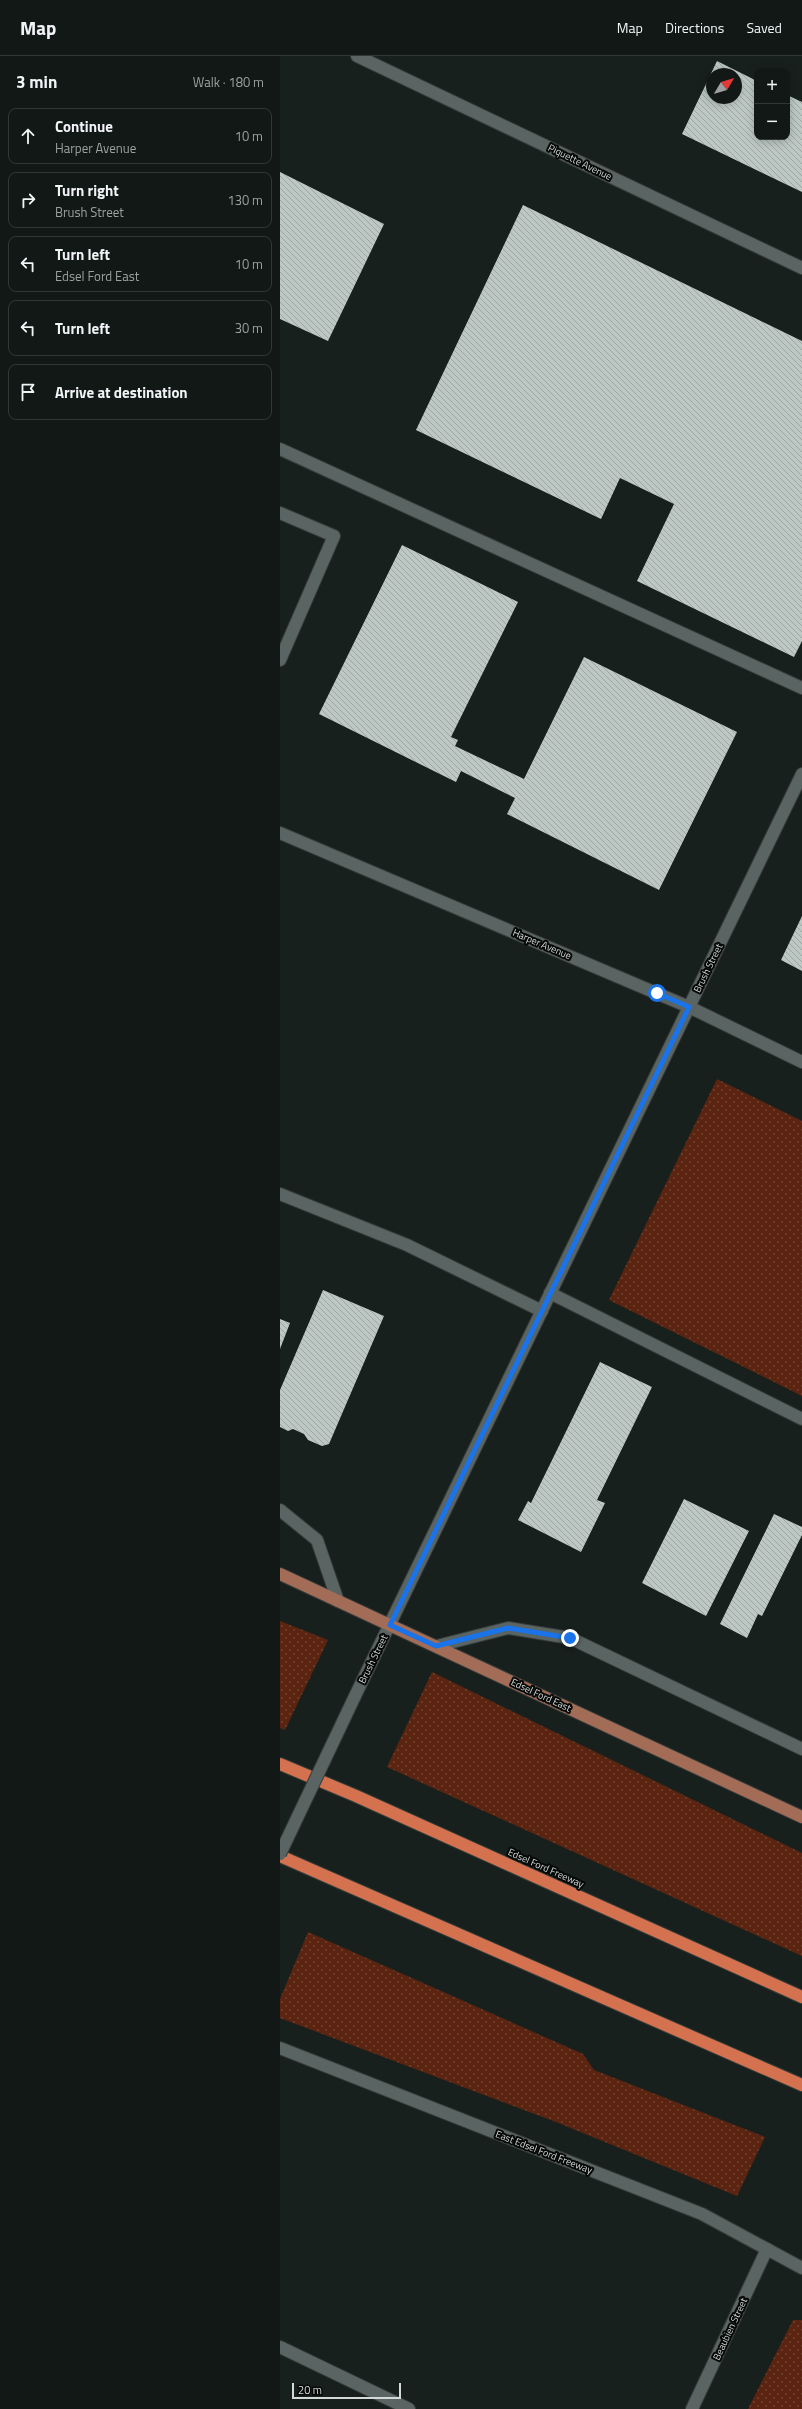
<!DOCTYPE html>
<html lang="en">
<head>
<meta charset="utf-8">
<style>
	:root { --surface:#121816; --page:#1b211f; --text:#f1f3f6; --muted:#9ca0a1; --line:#313735 }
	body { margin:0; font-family:"Titillium Web",sans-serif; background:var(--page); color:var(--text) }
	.controls { position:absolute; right:12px; top:12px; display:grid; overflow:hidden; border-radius:8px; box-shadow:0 2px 10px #0003 }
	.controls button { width:36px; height:36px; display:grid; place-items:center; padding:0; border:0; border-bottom:1px solid var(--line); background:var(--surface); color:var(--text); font:20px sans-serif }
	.compass { position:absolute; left:426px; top:12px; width:36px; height:36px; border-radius:50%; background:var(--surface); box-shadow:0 2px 10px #0003; rotate:52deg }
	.scale { position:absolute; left:12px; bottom:10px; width:109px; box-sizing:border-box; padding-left:4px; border:2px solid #d4dad8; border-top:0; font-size:11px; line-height:14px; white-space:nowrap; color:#d4dad8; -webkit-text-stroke:3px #060908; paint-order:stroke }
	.stop { position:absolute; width:12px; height:12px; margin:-9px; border:3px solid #1a73e8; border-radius:50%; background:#fff }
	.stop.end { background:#1a73e8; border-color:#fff; box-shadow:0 1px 4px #0008 }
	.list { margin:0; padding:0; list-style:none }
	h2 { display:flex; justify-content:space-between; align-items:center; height:52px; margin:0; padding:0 16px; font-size:17px }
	h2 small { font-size:13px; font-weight:400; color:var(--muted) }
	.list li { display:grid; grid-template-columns:26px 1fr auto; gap:12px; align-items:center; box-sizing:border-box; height:56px; margin:0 8px 8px; padding:0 8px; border:1px solid var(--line); border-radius:8px }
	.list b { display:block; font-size:15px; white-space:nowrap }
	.list p { margin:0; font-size:13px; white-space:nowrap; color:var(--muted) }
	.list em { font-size:13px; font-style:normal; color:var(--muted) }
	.icon { flex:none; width:22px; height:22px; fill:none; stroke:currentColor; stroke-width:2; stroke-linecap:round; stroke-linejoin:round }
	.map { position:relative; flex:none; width:522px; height:2353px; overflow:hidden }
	header { display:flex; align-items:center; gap:24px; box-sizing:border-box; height:56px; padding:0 20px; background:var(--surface); border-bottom:1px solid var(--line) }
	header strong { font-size:19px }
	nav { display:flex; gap:22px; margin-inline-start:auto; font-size:14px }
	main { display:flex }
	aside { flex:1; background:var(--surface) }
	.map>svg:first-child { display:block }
	.grass { fill:url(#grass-dots) }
	.building { fill:url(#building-back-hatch); fill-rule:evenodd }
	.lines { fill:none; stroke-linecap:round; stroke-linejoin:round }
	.service-casing { stroke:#363c3a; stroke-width:14 }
	.minor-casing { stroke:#363c3a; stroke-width:14 }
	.tertiary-casing { stroke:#363c3a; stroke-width:14 }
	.primary-casing { stroke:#363c3a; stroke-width:14 }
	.motorway-casing { stroke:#363c3a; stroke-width:14 }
	.service { stroke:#5a6462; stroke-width:12 }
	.minor { stroke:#5a6462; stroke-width:12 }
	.tertiary { stroke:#5a6462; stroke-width:12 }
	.primary { stroke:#a36c57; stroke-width:12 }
	.motorway { stroke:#d4724f; stroke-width:12 }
	.tertiary-bridge-casing { stroke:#363c3a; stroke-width:14; stroke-linecap:butt }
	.tertiary-bridge { stroke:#5a6462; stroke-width:12 }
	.route { stroke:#1a73e8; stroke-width:5 }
	.labels { text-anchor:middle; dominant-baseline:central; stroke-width:4; stroke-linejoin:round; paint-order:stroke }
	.street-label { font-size:10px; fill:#d4dad8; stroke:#060908 }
</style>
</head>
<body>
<header>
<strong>Map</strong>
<nav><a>Map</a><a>Directions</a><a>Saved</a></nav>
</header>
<main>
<aside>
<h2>3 min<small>Walk · 180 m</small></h2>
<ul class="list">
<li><svg class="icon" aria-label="ahead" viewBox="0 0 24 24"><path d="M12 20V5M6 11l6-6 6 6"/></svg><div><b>Continue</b><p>Harper Avenue</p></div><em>10 m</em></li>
<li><svg class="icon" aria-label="right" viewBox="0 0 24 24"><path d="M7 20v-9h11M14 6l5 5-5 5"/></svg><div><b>Turn right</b><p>Brush Street</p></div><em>130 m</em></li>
<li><svg class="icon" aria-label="left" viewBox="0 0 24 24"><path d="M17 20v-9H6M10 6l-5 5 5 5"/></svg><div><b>Turn left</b><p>Edsel Ford East</p></div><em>10 m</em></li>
<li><svg class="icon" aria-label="left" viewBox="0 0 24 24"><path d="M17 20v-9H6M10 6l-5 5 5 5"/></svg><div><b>Turn left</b></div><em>30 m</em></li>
<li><svg class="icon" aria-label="arrive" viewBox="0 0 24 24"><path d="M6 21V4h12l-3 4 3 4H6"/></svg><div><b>Arrive at destination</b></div></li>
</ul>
</aside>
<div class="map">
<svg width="522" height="2353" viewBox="0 0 522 2353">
	<defs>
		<pattern id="grass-dots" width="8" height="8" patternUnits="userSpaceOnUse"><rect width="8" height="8" fill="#5b2410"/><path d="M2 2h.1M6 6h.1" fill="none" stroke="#724332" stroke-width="1.8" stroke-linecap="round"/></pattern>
		<pattern id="building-back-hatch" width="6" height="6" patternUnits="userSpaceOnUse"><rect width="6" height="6" fill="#bdc8c5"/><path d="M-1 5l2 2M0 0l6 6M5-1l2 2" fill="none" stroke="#9ea6a4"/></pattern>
	</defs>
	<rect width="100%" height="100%" fill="#18201e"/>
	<path class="grass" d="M437,1023L522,1065V1340L329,1244Z
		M0,1565L48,1584L5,1674L0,1672Z
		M152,1616L522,1797V1900L107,1711Z
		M28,1876L303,1998L314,2014L485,2081L457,2140L276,2066L0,1962V1943Z
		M513,2264H522V2353H468Z"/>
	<path class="building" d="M437,5L477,25V81H507V39L522,46V136L402,78ZM432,18H456V42H432Z
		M0,116L104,168L48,285L0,263Z
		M243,149L522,285V585L514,601L357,525L394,448L340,422L321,463L136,374Z
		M122,489L238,546L171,681L178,684L175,690L244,723L304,601L457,676L379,834L227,758L235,742L181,715L176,726L39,658Z
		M522,860V915L501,904Z
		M43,1234L104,1260L49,1388L42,1390L28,1384L24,1378L13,1373L8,1375L0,1371V1334Z
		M0,1263L10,1267L0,1293Z
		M320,1306L372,1331L317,1444L325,1447L301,1496L238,1464L248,1445L251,1447Z
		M404,1443L469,1475L426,1560L362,1527Z
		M494,1458L522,1471V1479L482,1560L478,1558L467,1582L440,1568Z"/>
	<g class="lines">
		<defs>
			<path id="service" d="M0,393L522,632
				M0,457L54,480L0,604
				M0,1138L127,1189L262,1255
				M270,1237L522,1363
				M0,1454L37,1484L58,1545
				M157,1590L228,1572L290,1582L522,1693"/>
			<path id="minor" d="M77,0L522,212
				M0,777L409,951L522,1006
				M0,2291L129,2353
				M412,2353L487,2193"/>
			<path id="tertiary" d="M75,1640L522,718
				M0,1992L422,2158L522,2212"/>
			<path id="primary" d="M0,1518L522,1761"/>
			<path id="motorway" d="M0,1708L76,1740L522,1941
				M0,1800L522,2029"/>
		</defs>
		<use href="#service" class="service-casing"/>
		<use href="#minor" class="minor-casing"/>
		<use href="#tertiary" class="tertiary-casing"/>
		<use href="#primary" class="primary-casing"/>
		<use href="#motorway" class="motorway-casing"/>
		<use href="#service" class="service"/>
		<use href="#minor" class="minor"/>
		<use href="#tertiary" class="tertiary"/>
		<use href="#primary" class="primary"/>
		<use href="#motorway" class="motorway"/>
		<defs>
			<path id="tertiary-bridge" d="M0,1798L75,1640"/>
		</defs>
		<use href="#tertiary-bridge" class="tertiary-bridge-casing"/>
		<use href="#tertiary-bridge" class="tertiary-bridge"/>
	</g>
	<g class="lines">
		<path class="route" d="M290,1582L228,1572L156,1590L110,1569L409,951L377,937"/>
	</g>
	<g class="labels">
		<g class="street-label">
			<text transform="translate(300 106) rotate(26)">Piquette Avenue</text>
			<text transform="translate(262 888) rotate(23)">Harper Avenue</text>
			<text transform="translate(428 912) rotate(-64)">Brush Street</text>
			<text transform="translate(93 1603) rotate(-64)">Brush Street</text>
			<text transform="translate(261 1639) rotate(25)">Edsel Ford East</text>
			<text transform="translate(266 1812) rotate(24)">Edsel Ford Freeway</text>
			<text transform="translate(264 2096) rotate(21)">East Edsel Ford Freeway</text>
			<text transform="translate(450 2273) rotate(-65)">Beaubien Street</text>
		</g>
	</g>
</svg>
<div class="controls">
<button>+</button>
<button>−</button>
</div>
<svg class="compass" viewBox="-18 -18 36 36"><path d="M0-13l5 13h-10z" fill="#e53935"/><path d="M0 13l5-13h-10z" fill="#9ca0a1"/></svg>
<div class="scale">20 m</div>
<div class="stop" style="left:377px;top:937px"></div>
<div class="stop end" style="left:290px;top:1582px"></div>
</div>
</main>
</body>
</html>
